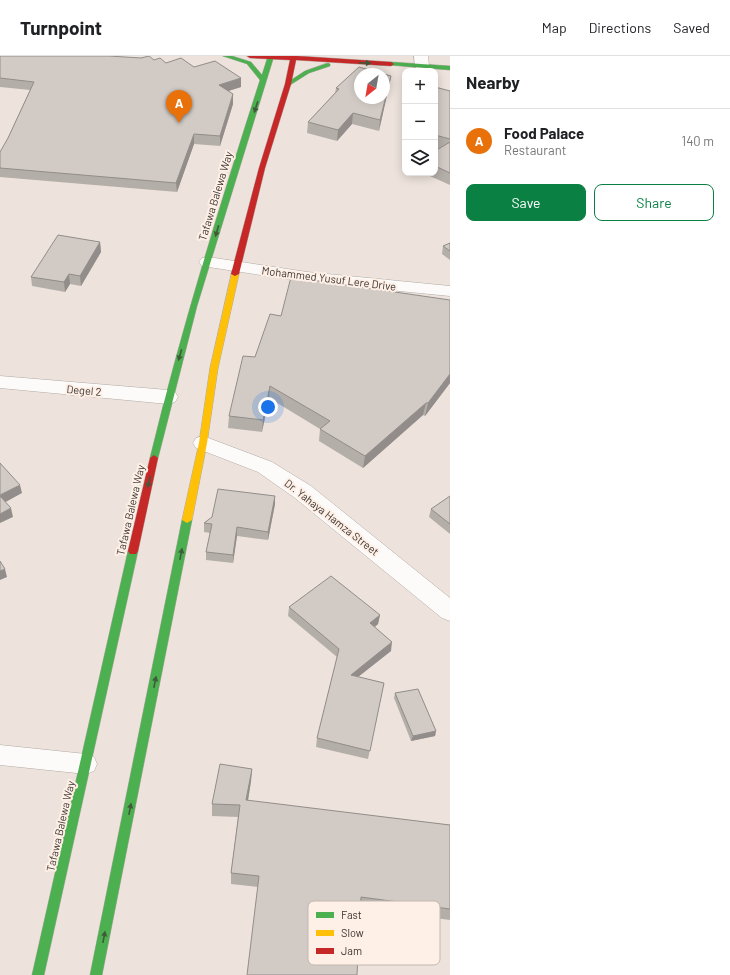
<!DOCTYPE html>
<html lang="en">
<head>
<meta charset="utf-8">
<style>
	:root { --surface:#fff; --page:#f2f2f2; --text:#202124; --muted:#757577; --line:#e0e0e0; --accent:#0b8043 }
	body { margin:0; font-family:Barlow,sans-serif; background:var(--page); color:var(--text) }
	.controls { position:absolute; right:12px; top:12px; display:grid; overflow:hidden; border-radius:8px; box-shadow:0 2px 10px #0003 }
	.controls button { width:36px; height:36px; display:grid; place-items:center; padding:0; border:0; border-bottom:1px solid var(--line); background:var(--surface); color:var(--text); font:20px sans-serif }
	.compass { position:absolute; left:354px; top:12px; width:36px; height:36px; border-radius:50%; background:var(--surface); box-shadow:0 2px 10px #0003; rotate:211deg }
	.you { position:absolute; left:268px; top:351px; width:14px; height:14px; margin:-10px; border:3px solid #fff; border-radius:50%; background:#1a73e8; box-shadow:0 0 0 6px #1a73e833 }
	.badge { display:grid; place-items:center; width:26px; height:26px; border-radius:50%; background:var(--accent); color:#fff; font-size:13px; font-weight:700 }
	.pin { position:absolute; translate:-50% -33px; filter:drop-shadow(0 1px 2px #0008) }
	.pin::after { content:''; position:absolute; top:21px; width:14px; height:12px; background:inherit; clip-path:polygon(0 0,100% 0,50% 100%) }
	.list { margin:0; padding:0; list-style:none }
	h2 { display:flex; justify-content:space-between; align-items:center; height:52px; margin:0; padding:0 16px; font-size:17px }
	h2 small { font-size:13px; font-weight:400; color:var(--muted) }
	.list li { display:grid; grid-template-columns:26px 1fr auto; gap:12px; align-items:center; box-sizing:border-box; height:64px; padding:0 16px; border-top:1px solid var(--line) }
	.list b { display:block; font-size:15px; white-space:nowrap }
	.list p { margin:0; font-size:13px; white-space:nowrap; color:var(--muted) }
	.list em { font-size:13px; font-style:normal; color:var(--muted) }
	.actions { display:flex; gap:8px; padding:12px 16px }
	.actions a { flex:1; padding:9px 0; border:1px solid var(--accent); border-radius:8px; text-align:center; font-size:14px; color:var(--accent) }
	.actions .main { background:var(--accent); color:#fff }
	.icon { flex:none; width:22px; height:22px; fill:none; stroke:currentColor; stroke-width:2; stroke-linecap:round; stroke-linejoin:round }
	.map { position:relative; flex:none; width:450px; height:919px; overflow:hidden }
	header { display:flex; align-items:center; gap:24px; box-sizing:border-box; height:56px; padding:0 20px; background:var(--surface); border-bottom:1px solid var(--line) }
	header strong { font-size:19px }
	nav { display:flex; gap:22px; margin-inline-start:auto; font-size:14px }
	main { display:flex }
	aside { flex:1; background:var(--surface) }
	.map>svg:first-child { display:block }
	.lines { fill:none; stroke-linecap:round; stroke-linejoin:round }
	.lane-casing { stroke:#b2aaa4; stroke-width:1 }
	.street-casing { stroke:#b2aaa4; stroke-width:1 }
	.fast-casing { stroke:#b2aaa4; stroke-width:1 }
	.slow-casing { stroke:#b2aaa4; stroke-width:1 }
	.jam-casing { stroke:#b2aaa4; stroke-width:1 }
	.lane { fill:#fcfbfa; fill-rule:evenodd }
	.street { fill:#fcfbfa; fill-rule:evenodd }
	.fast { fill:#4caf50; fill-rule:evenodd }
	.slow { fill:#ffc107; fill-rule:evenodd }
	.jam { fill:#c62828; fill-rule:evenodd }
	.wall { fill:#b4aea9 }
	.shaded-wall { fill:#928d8a }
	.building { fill:#d1cac5; stroke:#928d8a; fill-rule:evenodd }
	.oneway { fill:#415a3a }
	.labels { text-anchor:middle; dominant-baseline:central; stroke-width:4; stroke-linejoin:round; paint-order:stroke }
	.street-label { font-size:11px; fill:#3c3531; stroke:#fef0e6 }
	.key { fill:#fef0e6; stroke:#c4b8b0; stroke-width:1 }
	.key-label { font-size:11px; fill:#3c3531 }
</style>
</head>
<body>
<header>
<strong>Turnpoint</strong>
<nav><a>Map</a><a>Directions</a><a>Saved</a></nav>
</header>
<main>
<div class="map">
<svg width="450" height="919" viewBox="0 0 450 919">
	<rect width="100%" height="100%" fill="#ede3dc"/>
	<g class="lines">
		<defs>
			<path id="lane" d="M0,689L86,698L94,701L97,708L94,715L86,718L0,709Z"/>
			<path id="street" d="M414,0H428L429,10L427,13L422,14L417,13L415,10Z
				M208,201L307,216L450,230V240L307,226L202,210L199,206L202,202Z
				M0,320L168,334L175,336L178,341L175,346L168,348L0,332Z
				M203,380L272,406L311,430L450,542V565L442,562L295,442L258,416L196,392L193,387L196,382Z"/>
			<path id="fast" d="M223,0H232L251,6L262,19L268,0H274L197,250L158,402L154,405L150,402C181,274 220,149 260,24L247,8Z
				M391,6L450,10V14L389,9V7Z
				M328,7L330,8V10L309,17L290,29L285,28L305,15Z
				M187,461L192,464L102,919H90L182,464Z
				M133,491L136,492L138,495L44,919H32L128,495L130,492Z"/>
			<path id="slow" d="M232,216H235L239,218L218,312L207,387L192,464L187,467L182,464L199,387L210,312Z"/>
			<path id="jam" d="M247,0H297L391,6L394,8L391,10L296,4L291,28L265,112L239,218L235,220L231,218L259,112L285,28L290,4L250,2Z
				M154,399L158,402L138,495L136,498H130L128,495L150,402Z"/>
		</defs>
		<use href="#lane" class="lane-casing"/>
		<use href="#street" class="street-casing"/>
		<use href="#fast" class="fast-casing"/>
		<use href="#slow" class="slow-casing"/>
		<use href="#jam" class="jam-casing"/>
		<use href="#lane" class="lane"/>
		<use href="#street" class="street"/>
		<use href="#fast" class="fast"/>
		<use href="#slow" class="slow"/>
		<use href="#jam" class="jam"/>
	</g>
	<path class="wall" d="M0,0L154,4L166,7L194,11L241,31L228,35L233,38V48L220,90L194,88L177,136L0,121V96L8,82L30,34L0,31Z
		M389,30L379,75L352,68L337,85L307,77L308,66L335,37L336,32Z
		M435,31L450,35V129L423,117H435V95L440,93L435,91Z
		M100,186L101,196L81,230L70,228L65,236L32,230L31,221Z
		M450,187V204L442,198L443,190Z
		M450,244V327L425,360L423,359L363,412L319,385L320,373L269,342L262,376L228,372L229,360L255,301L281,260Z
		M275,440V448L268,484L237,480L233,507L206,504V496L210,477L204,476V467Z
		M450,440V478L429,461L431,453Z
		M289,551L380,559L378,568L375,571L391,595L358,621L384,627L368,703L316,691L317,682L337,601L288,560Z
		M395,637L436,675L435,680L411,685L394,642Z
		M252,713L251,725L248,745L450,769V864L360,852L258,831L231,828V817L238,761L212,760V748Z"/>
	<path class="shaded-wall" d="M391,20L389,30L379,75L380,64Z
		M241,22V31L219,38V29Z
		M233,38V48L220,90V80Z
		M353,57L352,68L337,85L338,74Z
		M194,78V88L177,136L176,127Z
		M100,186L101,196L81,230L80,220Z
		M69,218L70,228L65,236L64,226Z
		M450,318V327L425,360L428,347Z
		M270,330L269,342L262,376L263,364Z
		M426,347L423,359L363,412L365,400Z
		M20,429L22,437L2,448L0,439Z
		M275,440V448L268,484V476Z
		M11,452L13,461L0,467V458Z
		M237,471V480L233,507V499Z
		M5,513L7,521L0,524V515Z
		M380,559L378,568L368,576L370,567Z
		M392,586L391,595L349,628L351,619Z
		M436,675L435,680L411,685L413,680Z
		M252,713L251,725L246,756V744Z"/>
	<path class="building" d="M0,0H109L141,2L149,0L154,4L160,2L166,7L181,2L194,11L215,5L241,22L219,29L233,38L220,80L194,78L176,127L0,112V96L8,82L34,26L0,22Z
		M359,11L391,20L380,64L353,57L338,74L308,66L339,33L336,32ZM360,18H384V42H360Z
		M435,31L450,35V83L435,79Z
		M450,86V117L435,110V95Z
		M58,179L100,186L80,220L69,218L64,226L31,221Z
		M450,187V195L443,190Z
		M291,221L450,244V318L428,347H426L365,400L320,373L330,365L270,330L263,364L229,360L243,300L255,301L270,258L281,260Z
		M0,407L20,429L0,439Z
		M218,433L275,440L268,476L237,471L233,499L206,496L212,468L204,467L212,461Z
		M0,440L11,452L0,458Z
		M450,440V468L431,453Z
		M0,505L5,513L0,515Z
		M331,520L380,559L370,567L392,586L351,619L384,627L370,695L317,682L339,593L289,551Z
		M418,633L436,675L413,680L395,637Z
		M220,708L252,713L246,744L450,769V853L361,841L357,919H247L259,820L231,817L240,749L212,748Z"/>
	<defs><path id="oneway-solid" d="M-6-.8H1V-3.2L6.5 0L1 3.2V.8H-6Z"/></defs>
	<g class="oneway">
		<use href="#oneway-solid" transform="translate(365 7) rotate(3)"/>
		<use href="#oneway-solid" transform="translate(256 51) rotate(108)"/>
		<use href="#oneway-solid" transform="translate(217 175) rotate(106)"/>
		<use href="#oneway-solid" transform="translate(180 299) rotate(106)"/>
		<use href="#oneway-solid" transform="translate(149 426) rotate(103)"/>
		<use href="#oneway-solid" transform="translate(181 498) rotate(-79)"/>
		<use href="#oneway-solid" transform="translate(155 626) rotate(-79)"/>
		<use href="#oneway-solid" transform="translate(130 753) rotate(-79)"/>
		<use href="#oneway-solid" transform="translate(104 881) rotate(-79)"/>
	</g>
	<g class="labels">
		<g class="street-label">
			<text transform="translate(215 140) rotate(-73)">Tafawa Balewa Way</text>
			<text transform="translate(329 222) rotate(7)">Mohammed Yusuf Lere Drive</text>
			<text transform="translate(84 334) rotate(5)">Degel 2</text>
			<text transform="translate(130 454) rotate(-77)">Tafawa Balewa Way</text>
			<text transform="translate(332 461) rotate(38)">Dr. Yahaya Hamza Street</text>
			<text transform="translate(60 770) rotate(-77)">Tafawa Balewa Way</text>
		</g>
	</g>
	<rect x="308" y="845" width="132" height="64" rx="6" class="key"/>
	<rect x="316" y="856" width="18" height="6" fill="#4caf50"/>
	<rect x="316" y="874" width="18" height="6" fill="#ffc107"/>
	<rect x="316" y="892" width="18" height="6" fill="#c62828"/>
	<g class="key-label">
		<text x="341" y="863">Fast</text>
		<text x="341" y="881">Slow</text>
		<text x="341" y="899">Jam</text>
	</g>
</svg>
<div class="controls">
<button>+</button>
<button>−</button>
<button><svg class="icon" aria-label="layers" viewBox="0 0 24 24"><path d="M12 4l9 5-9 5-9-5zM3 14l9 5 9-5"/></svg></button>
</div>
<svg class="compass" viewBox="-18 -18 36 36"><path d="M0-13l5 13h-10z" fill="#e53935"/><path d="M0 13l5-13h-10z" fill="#757577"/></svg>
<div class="you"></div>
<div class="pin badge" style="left:179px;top:67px;background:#e8710a">A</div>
</div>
<aside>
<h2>Nearby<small></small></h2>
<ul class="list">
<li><span class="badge" style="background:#e8710a">A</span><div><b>Food Palace</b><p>Restaurant</p></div><em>140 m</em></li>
</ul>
<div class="actions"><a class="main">Save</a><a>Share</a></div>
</aside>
</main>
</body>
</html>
